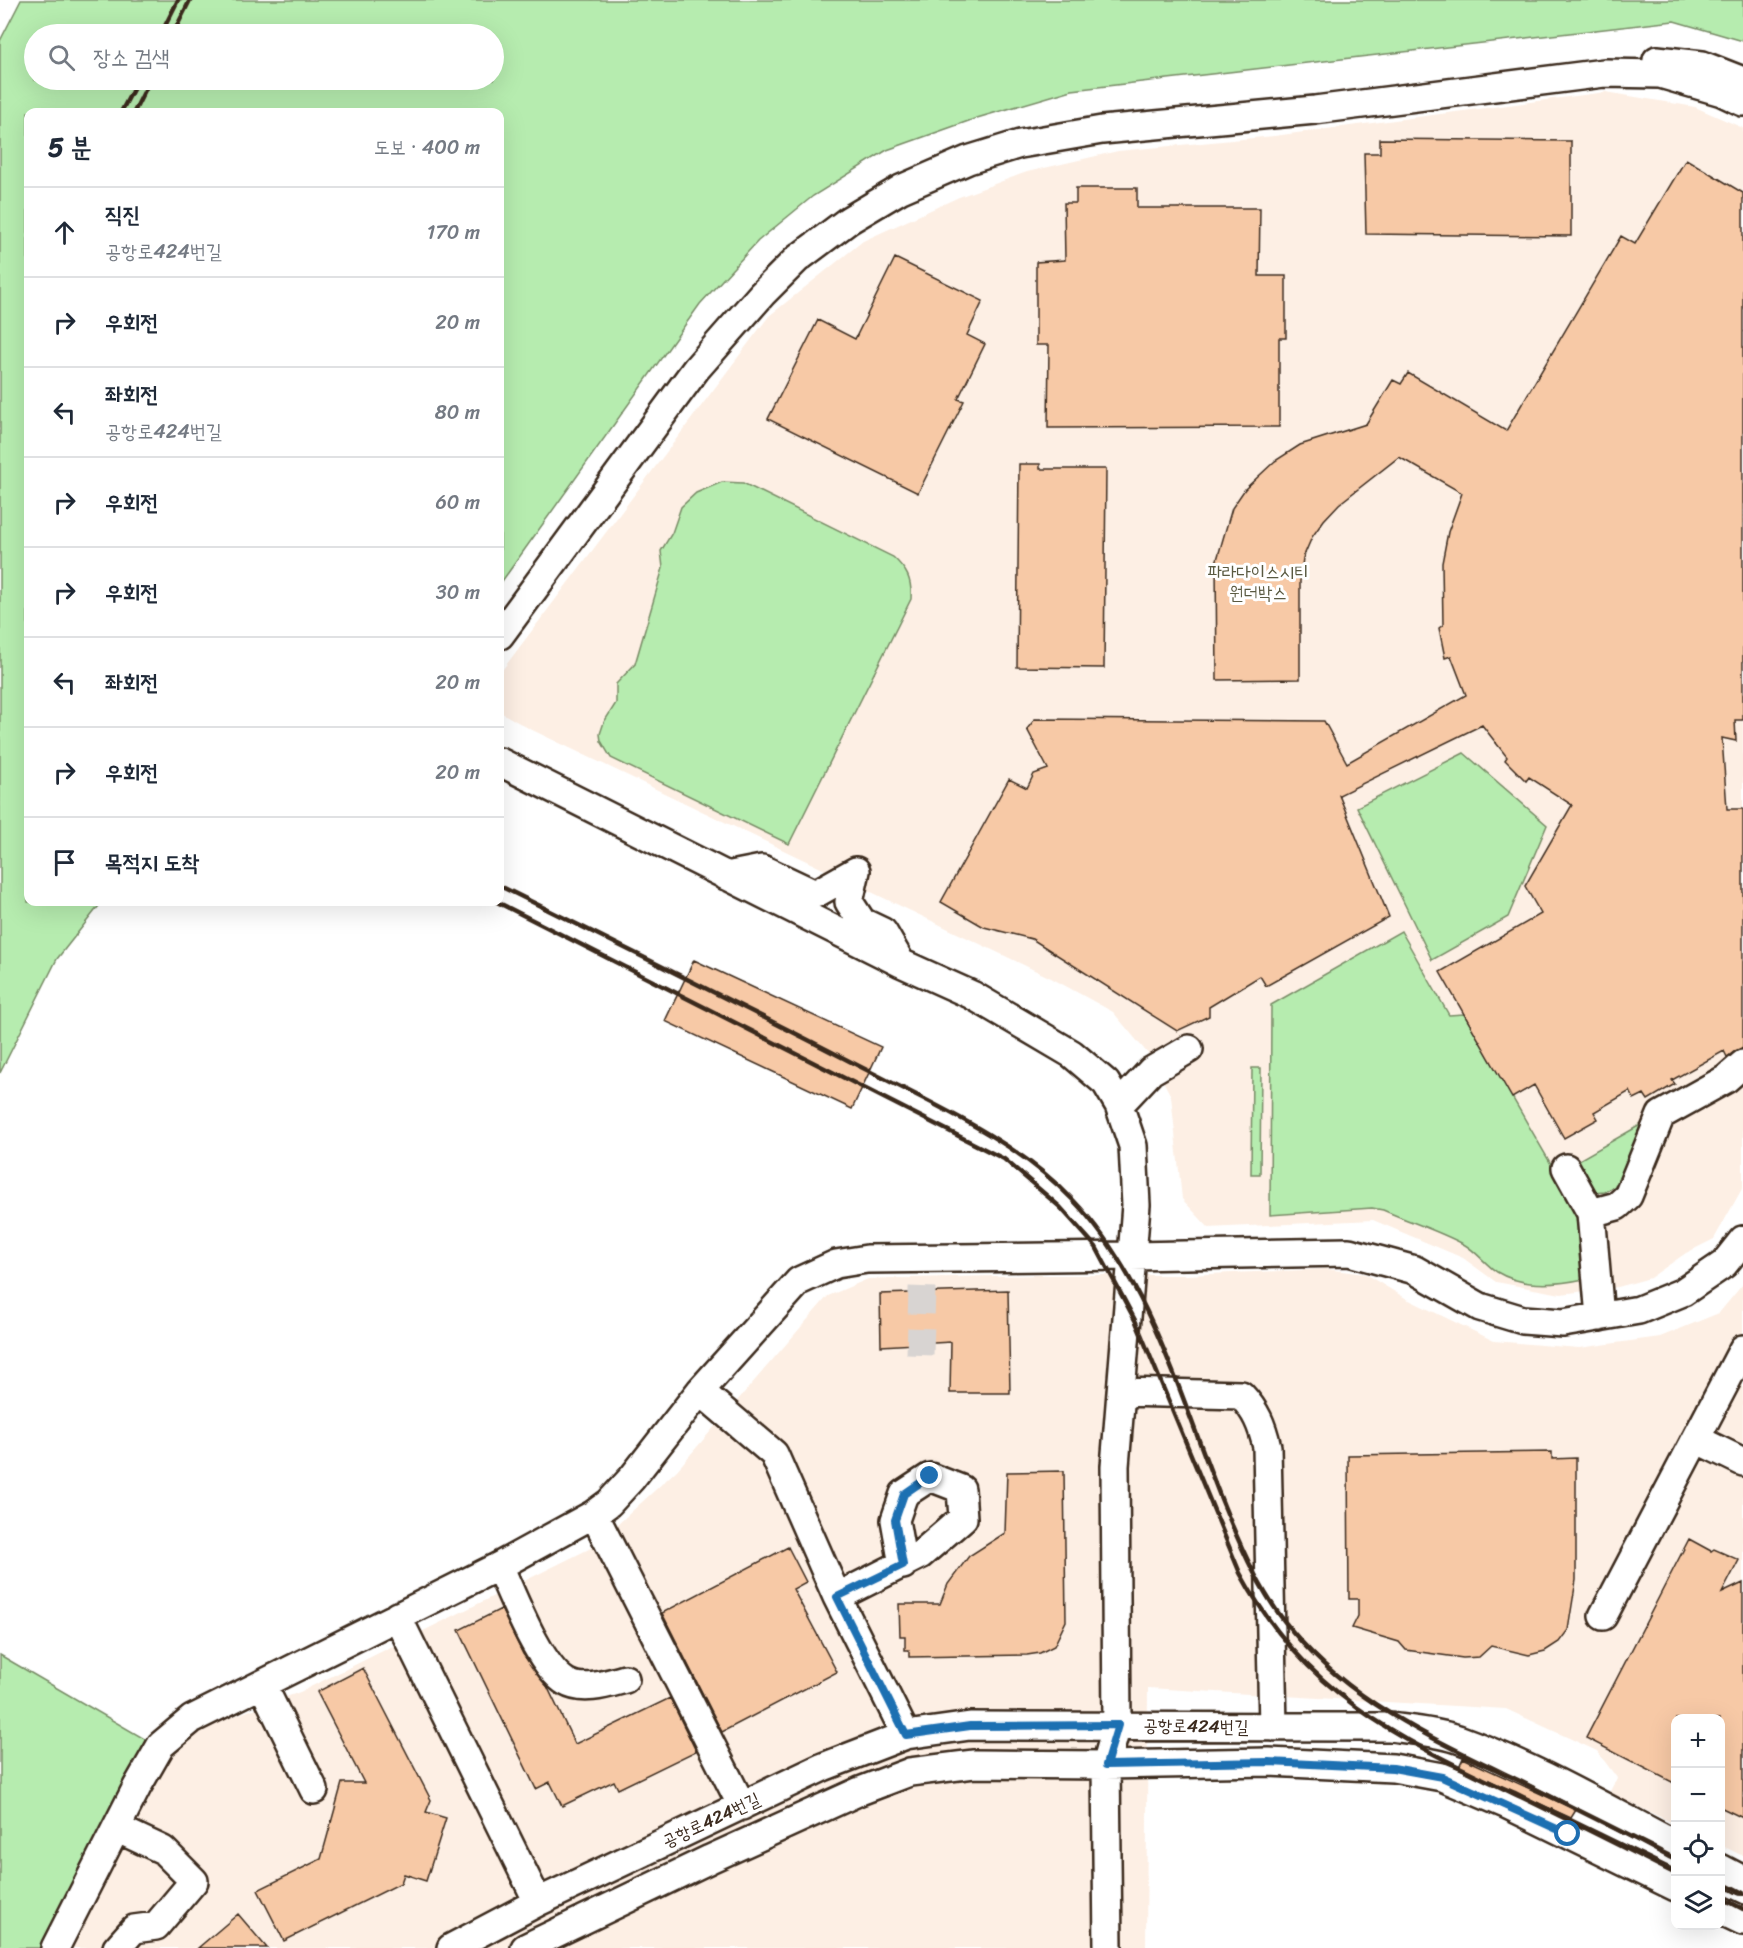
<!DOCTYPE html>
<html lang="ko">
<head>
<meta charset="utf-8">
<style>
	:root { --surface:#fff; --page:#f2f2f3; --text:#1f2937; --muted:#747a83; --line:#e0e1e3 }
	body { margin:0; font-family:Sriracha,"Poor Story",sans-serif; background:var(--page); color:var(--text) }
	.controls { position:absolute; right:18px; bottom:18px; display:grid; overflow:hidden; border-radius:12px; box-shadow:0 6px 24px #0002 }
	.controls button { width:54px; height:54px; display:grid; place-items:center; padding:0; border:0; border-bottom:2px solid var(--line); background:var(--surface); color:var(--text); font:30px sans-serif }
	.stop { position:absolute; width:18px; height:18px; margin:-14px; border:4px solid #1f6fb2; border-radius:50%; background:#fff }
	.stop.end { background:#1f6fb2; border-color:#fff; box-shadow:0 2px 6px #0008 }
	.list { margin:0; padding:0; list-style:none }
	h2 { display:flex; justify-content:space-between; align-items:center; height:78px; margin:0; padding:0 24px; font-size:26px }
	h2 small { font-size:20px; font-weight:400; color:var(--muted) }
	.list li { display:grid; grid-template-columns:39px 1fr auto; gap:18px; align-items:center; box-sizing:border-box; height:90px; padding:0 24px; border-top:2px solid var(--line) }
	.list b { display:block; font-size:22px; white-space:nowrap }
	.list p { margin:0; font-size:20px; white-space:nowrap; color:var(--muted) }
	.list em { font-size:20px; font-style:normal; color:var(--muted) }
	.icon { flex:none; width:33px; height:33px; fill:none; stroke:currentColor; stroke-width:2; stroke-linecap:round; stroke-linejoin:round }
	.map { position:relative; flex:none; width:1743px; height:1948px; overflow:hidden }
	.search { position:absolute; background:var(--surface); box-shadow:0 6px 24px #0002; left:24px; top:24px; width:480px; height:66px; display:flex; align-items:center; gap:15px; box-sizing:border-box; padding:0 21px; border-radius:33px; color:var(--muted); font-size:22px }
	.panel { position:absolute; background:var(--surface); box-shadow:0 6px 24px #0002; left:24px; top:108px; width:480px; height:798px; border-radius:12px }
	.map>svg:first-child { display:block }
	.built { fill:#fdefe4 }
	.green { fill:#b6ecaf; stroke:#788b66; stroke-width:1.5; fill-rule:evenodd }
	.building { fill:#f7c9a6; stroke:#3b2a1e; stroke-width:1.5 }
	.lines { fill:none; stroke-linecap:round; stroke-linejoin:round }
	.minor-tunnel { stroke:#d8d4d2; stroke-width:27; stroke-dasharray:27 14; stroke-linecap:butt }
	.minor-casing { stroke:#3b2a1e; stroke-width:32 }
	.minor { stroke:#fff; stroke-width:27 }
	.rail { stroke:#3b2a1e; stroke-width:4.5 }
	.route { stroke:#1f6fb2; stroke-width:8 }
	.labels { text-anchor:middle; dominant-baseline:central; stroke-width:6; stroke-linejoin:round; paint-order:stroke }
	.park-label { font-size:18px; fill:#5a5a42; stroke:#fff }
	.street-label { font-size:18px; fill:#3b2a1e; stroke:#fff }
</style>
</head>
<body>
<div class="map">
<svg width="1743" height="1948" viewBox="0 0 1743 1948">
	<rect width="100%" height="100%" fill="#fff"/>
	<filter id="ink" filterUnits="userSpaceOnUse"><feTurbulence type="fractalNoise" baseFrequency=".0167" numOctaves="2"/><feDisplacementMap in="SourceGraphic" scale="12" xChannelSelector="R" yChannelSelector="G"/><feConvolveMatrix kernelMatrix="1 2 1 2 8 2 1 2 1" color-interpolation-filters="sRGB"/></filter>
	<g filter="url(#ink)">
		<path class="built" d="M1606,92L1695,107L1743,128V1187L1714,1239L1686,1253L1650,1278L1618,1287L1561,1294L1496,1282L1463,1258L1373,1220L1209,1228L1182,1199L1171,1096L1149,1055L1113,1012L1051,978L528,728L502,713L500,673L769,316L863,241L959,197L1027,172L1118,151L1274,136Z
			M1326,1269L1365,1274L1407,1299L1494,1341L1579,1348L1660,1337L1719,1313L1743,1284V1856L1721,1845L1720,1718H1676L1675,1824L1609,1793L1617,1778L1597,1751L1506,1709L1148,1688L1146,1948H51L155,1745L300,1692L593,1547L677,1470L828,1296L868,1279L1040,1275H1186Z"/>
		<path class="green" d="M21,0H1743V41L1674,21L1072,90L977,118L887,150L813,196L758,241L700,304L500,584V112H28V902H102L57,959L0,1073V41ZM34,34H494V80H34Z
			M722,482L743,483L893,557C907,570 912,579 911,599L789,844L611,758L601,741L600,734L604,722L616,703V684L635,664L663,568L661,551L672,533L681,507L696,493Z
			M1464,753L1547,825L1508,917L1432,960L1357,807Z
			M1401,931L1449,1015L1464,1014L1573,1202L1578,1217L1584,1279C1556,1285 1523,1288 1497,1272C1486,1265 1477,1252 1465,1245C1439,1231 1410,1222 1383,1210L1372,1208L1270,1215L1271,1005Z
			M1252,1068H1261L1260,1174H1251Z
			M1642,1124L1645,1126L1624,1181L1605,1192L1593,1193L1577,1161Z
			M0,1655L155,1745L51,1948H0Z"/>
		<path class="building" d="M1380,139L1571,141V236L1366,234L1364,153H1380Z
			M1686,159L1743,193V720H1735L1736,741L1722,738L1727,809H1743V1047L1727,1057L1724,1051L1672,1080L1675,1084L1648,1100L1644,1094L1634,1099L1630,1091L1594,1112L1598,1119L1564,1138L1534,1085L1512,1098L1440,972L1541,914L1525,886L1572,805L1529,777L1526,781L1505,760L1507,757L1482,725L1339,795L1389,917L1266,986L1260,976L1209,1007V1016L1177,1031L1032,939L984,927L941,902L1009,779L1027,788L1034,774L1048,769L1027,729L1035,719L1324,721L1347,763L1466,695L1451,656L1445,658L1439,628L1443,625L1442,563L1448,532L1462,493L1399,457L1339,504L1324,520L1312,537L1303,558L1300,581V679L1217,680L1216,563L1232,508L1245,489L1275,461L1300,445L1366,424L1393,380L1401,384L1408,373L1506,431L1621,236L1635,244Z
			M1076,188H1137V208H1260L1259,276H1286V338H1279V427L1048,428L1049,345H1036V262L1065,260L1064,203H1076Z
			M895,258L983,301L967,335L985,344L958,399L964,401L918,493L768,419L818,320L855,339Z
			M1019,464H1040V469H1106L1104,668L1017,667Z
			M694,960L881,1047L852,1109L665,1021Z
			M1008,1290L1010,1393H950L951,1342L881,1346L880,1294Z
			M1552,1452V1459L1576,1458V1580L1568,1630L1559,1642L1545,1651L1529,1655L1491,1646L1479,1657L1463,1658L1406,1650L1399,1642L1352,1628L1358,1616V1599H1349L1348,1455Z
			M1064,1471L1066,1621L1054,1646L1040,1653L1027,1655L909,1657V1650H905V1636H900L899,1604H940L948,1584L969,1556L1005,1533L1007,1472Z
			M1689,1539L1711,1551L1714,1549L1739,1560L1722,1593L1743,1583V1818L1720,1807V1719H1676V1784L1586,1738Z
			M788,1547L806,1582L793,1589L837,1672L722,1732L662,1613Z
			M501,1609L523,1654L547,1686L575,1744L670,1698L696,1751L618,1789L614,1781L562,1806L550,1782L536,1789L459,1630Z
			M363,1668L431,1800L426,1812L446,1818L426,1881L404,1874L401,1883L284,1941L258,1890L321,1859L342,1783H364L317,1692Z
			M1463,1758L1576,1810L1571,1818L1459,1767Z
			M238,1914L267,1948H198Z"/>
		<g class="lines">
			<path class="minor-tunnel" d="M920,1355L923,1258"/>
			<defs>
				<path id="minor" d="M1657,60L1702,65L1743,81
					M500,635L696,369L762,294L797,259L849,220L901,189L968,160L1020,144L1102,130L1315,110L1604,73L1660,74L1722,92L1743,102
					M500,762L901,963L972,995L1072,1054L1106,1083L1119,1105L1133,1146L1136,1205L1132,1256L1349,1252L1415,1270L1480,1307L1523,1320L1563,1323L1639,1310L1683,1292L1724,1264L1743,1240
					M856,871L849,902L862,922L883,932L901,963
					M726,876L762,869L815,894L856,871
					M1119,1105L1151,1071L1189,1049
					M1566,1168L1591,1213
					M1600,1317L1591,1213L1617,1206L1628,1196L1661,1115L1726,1079L1743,1064
					M700,1391L774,1454L837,1597L906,1735
					M1123,1392L1241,1395C1256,1411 1262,1425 1267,1447L1273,1727
					M1696,1439L1743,1462
					M594,1514L742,1806
					M499,1566C513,1596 539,1666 566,1682C583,1692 607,1684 625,1679
					M837,1597L920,1555L963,1518L961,1489L930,1477L904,1494L895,1520L903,1565
					M397,1616L538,1902
					M1603,1616L1743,1349
					M262,1684L314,1790
					M116,1828L163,1850L194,1881L156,1926L134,1929L117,1948
					M1720,1868L1743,1880
					M1720,1910L1743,1921
					M55,1948L137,1787L161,1745L192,1719L499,1566L594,1514L609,1503L632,1478L700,1391L799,1281L836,1264L867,1259L1132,1256L1115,1466L1117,1725L1106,1765L1108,1948
					M451,1948L538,1902L823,1767L906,1735L970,1726L1390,1727C1413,1730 1436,1732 1458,1739C1533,1766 1605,1808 1676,1845
					M525,1948L710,1859L860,1791L910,1772L974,1764L1106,1765L1269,1762L1393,1768L1442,1777L1508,1805L1676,1887"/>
			</defs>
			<use href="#minor" class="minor-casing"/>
			<use href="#minor" class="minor"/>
			<path class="rail" d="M161,34L178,0
				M173,34L190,0
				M121,112L138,80
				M134,112L150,80
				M500,886C619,945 739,1004 857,1065C931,1103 1015,1139 1073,1200C1150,1280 1183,1405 1224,1506C1242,1550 1262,1596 1293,1632C1352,1703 1437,1741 1518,1780C1571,1806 1623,1833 1676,1859
				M497,902L1004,1159L1060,1207L1096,1247L1136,1322L1240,1573C1307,1697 1400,1739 1521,1797C1573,1822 1624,1848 1676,1874
				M1720,1881L1743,1893
				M1720,1897L1743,1909"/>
		</g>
	</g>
	<g class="lines" filter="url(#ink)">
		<path class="route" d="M930,1476L904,1494L895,1520L903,1565L837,1597L906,1735L970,1726L1118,1725L1106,1765L1269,1762L1393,1768L1442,1777L1568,1834"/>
	</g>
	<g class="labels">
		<g class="park-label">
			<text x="1258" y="572">파라다이스시티<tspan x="1258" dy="21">원더박스</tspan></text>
		</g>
		<g class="street-label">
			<text transform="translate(1196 1726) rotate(1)">공항로424번길</text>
			<text transform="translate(711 1820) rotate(-25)">공항로424번길</text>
		</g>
	</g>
</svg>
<div class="controls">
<button>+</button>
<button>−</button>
<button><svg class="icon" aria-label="locate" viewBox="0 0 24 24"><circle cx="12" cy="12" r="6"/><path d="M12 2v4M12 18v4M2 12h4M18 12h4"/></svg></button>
<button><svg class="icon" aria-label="layers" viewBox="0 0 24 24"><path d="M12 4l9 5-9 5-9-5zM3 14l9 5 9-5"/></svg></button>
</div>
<div class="stop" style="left:1568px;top:1834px"></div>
<div class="stop end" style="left:930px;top:1476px"></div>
<div class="search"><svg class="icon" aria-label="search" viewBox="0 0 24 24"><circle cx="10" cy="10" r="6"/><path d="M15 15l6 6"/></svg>장소 검색</div>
<section class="panel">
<h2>5 분<small>도보 · 400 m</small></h2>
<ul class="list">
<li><svg class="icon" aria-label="ahead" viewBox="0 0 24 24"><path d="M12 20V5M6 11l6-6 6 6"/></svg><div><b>직진</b><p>공항로424번길</p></div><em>170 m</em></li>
<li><svg class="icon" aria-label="right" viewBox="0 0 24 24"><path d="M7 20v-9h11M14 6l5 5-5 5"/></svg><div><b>우회전</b></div><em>20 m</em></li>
<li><svg class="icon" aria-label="left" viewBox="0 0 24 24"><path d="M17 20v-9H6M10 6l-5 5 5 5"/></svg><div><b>좌회전</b><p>공항로424번길</p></div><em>80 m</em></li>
<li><svg class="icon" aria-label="right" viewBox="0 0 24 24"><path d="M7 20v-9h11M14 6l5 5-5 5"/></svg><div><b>우회전</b></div><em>60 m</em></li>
<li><svg class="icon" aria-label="right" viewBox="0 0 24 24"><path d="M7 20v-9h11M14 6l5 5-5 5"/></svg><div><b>우회전</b></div><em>30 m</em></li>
<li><svg class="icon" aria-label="left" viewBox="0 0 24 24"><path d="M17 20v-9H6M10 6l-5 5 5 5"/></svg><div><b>좌회전</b></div><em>20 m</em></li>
<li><svg class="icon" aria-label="right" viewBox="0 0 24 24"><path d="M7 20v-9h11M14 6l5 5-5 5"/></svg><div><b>우회전</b></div><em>20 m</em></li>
<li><svg class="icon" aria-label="arrive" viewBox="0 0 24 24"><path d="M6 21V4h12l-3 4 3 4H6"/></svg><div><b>목적지 도착</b></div></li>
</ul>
</section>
</div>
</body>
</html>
